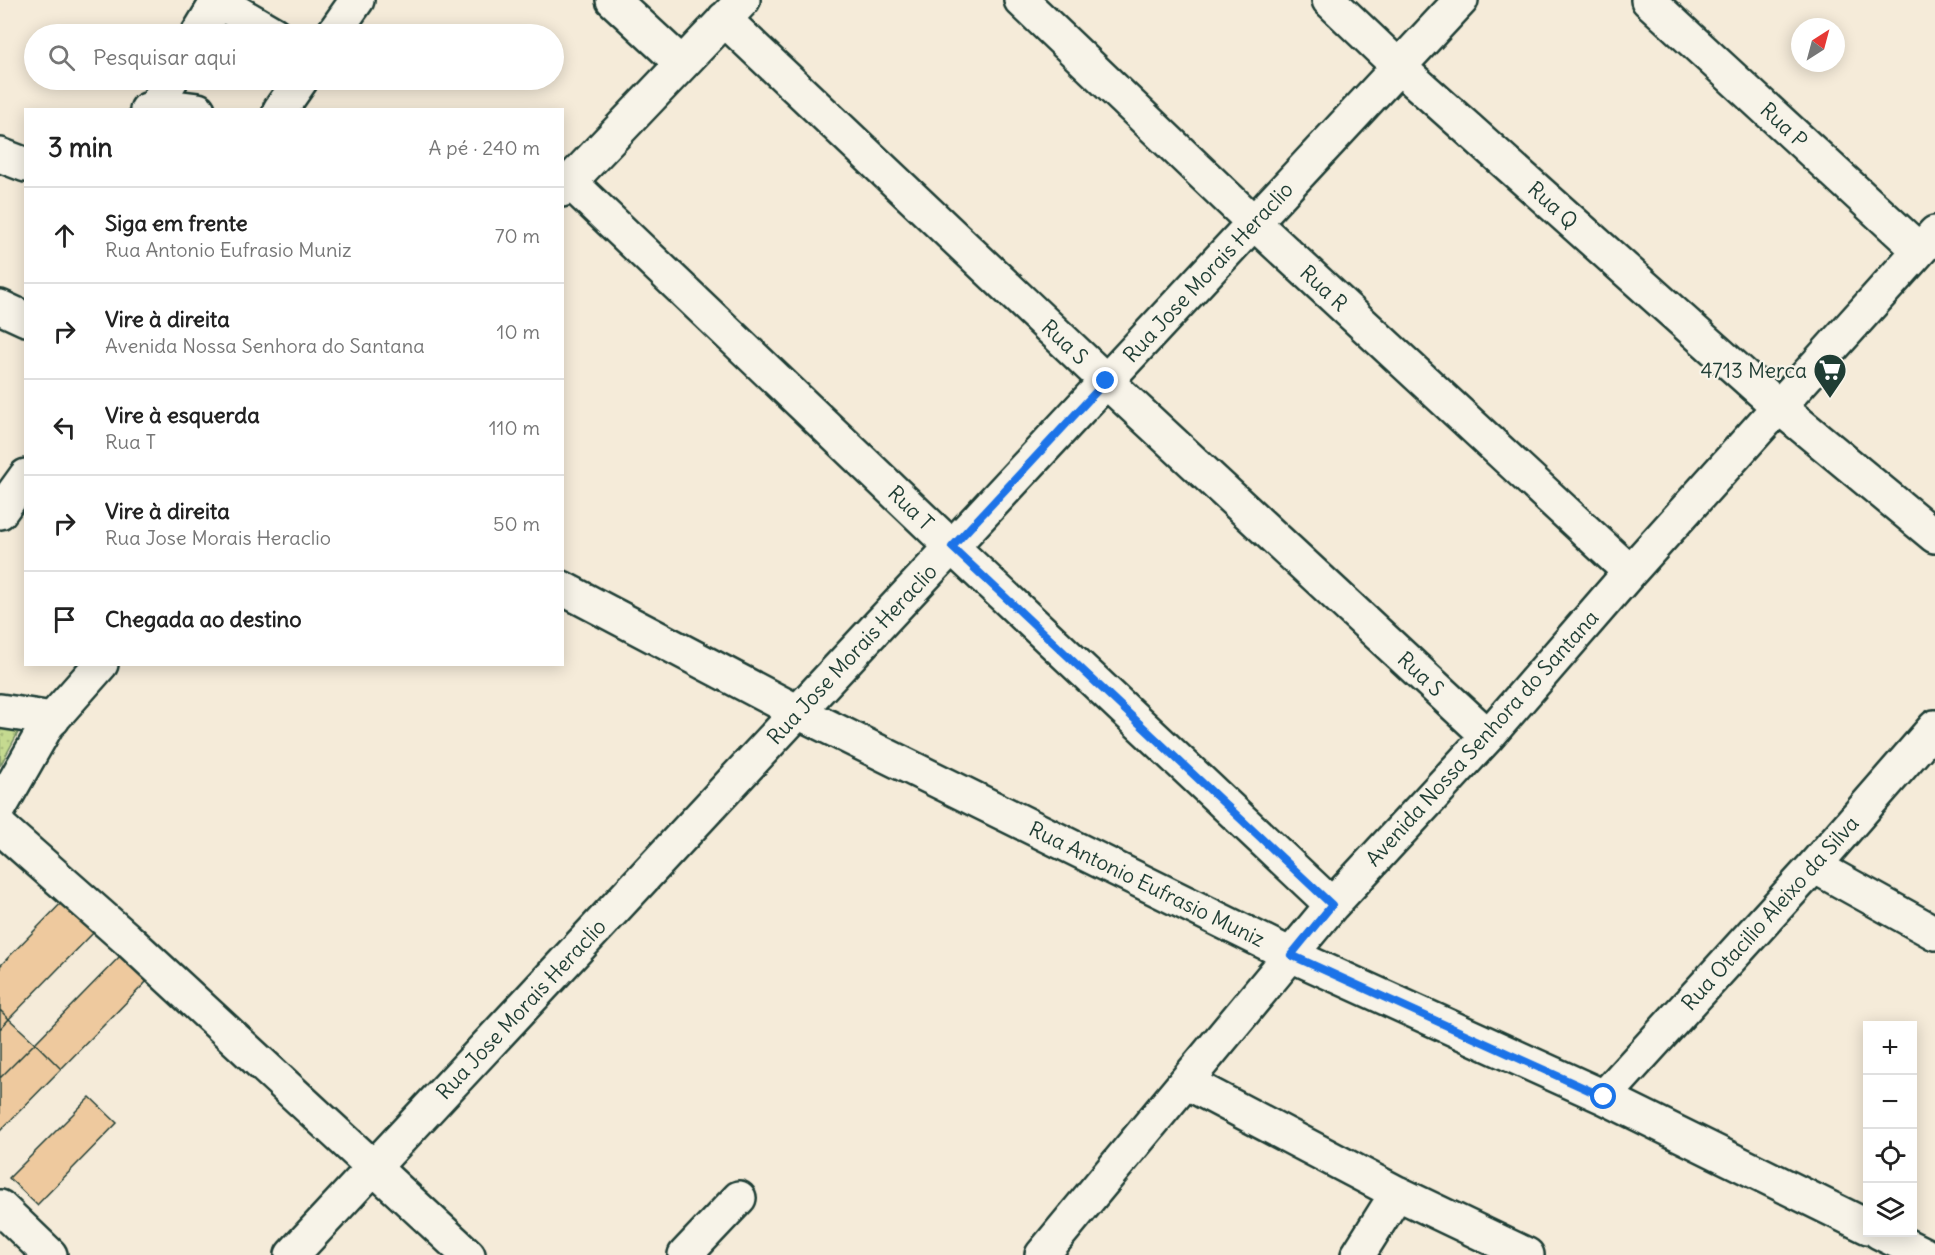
<!DOCTYPE html>
<html lang="pt">
<head>
<meta charset="utf-8">
<style>
	:root { --surface:#fff; --page:#f6f6f6; --text:#222; --muted:#767676; --line:#e0e0e0 }
	body { margin:0; font-family:Delius,sans-serif; background:var(--page); color:var(--text) }
	.controls { position:absolute; right:18px; bottom:18px; display:grid; overflow:hidden; border-radius:0px; box-shadow:0 3px 15px #0003 }
	.controls button { width:54px; height:54px; display:grid; place-items:center; padding:0; border:0; border-bottom:2px solid var(--line); background:var(--surface); color:var(--text); font:30px sans-serif }
	.compass { position:absolute; left:1791px; top:18px; width:54px; height:54px; border-radius:50%; background:var(--surface); box-shadow:0 3px 15px #0003; rotate:36deg }
	.stop { position:absolute; width:18px; height:18px; margin:-14px; border:4px solid #1a73e8; border-radius:50%; background:#fff }
	.stop.end { background:#1a73e8; border-color:#fff; box-shadow:0 2px 6px #0008 }
	.list { margin:0; padding:0; list-style:none }
	h2 { display:flex; justify-content:space-between; align-items:center; height:78px; margin:0; padding:0 24px; font-size:26px }
	h2 small { font-size:20px; font-weight:400; color:var(--muted) }
	.list li { display:grid; grid-template-columns:39px 1fr auto; gap:18px; align-items:center; box-sizing:border-box; height:96px; padding:0 24px; border-top:2px solid var(--line) }
	.list b { display:block; font-size:22px; white-space:nowrap }
	.list p { margin:0; font-size:20px; white-space:nowrap; color:var(--muted) }
	.list em { font-size:20px; font-style:normal; color:var(--muted) }
	.icon { flex:none; width:33px; height:33px; fill:none; stroke:currentColor; stroke-width:2; stroke-linecap:round; stroke-linejoin:round }
	.map { position:relative; flex:none; width:1935px; height:1255px; overflow:hidden }
	.search { position:absolute; background:var(--surface); box-shadow:0 3px 15px #0003; left:24px; top:24px; width:540px; height:66px; display:flex; align-items:center; gap:15px; box-sizing:border-box; padding:0 21px; border-radius:33px; color:var(--muted); font-size:22px }
	.panel { position:absolute; background:var(--surface); box-shadow:0 3px 15px #0003; left:24px; top:108px; width:540px; height:558px; border-radius:0px }
	.map>svg:first-child { display:block }
	.green { fill:url(#green-dots); stroke:#728c62; stroke-width:1.5 }
	.building { fill:#eec99e; stroke:#1f3d34; stroke-width:1.5 }
	.lines { fill:none; stroke-linecap:round; stroke-linejoin:round }
	.minor-casing { stroke:#1f3d34; stroke-width:38 }
	.minor { stroke:#f7f3e8; stroke-width:33 }
	.route { stroke:#1a73e8; stroke-width:8 }
	.labels { text-anchor:middle; dominant-baseline:central; stroke-width:4.5; stroke-linejoin:round; paint-order:stroke }
	.street-label { font-size:21px; fill:#1f3d34; stroke:#f7f3e8 }
	.poi-label { font-size:21px; fill:#1f3d34; stroke:#f7f3e8; text-anchor:end }
</style>
</head>
<body>
<div class="map">
<svg width="1935" height="1255" viewBox="0 0 1935 1255">
	<defs>
		<pattern id="green-dots" width="8" height="8" patternUnits="userSpaceOnUse" patternTransform="scale(1.5)"><rect width="8" height="8" fill="#c5da90"/><path d="M2 2h.1M6 6h.1" fill="none" stroke="#a9bc7d" stroke-width="1.8" stroke-linecap="round"/></pattern>
	</defs>
	<rect width="100%" height="100%" fill="#f5ebd9"/>
	<filter id="ink" filterUnits="userSpaceOnUse"><feTurbulence type="fractalNoise" baseFrequency=".0167" numOctaves="2"/><feDisplacementMap in="SourceGraphic" scale="12" xChannelSelector="R" yChannelSelector="G"/><feConvolveMatrix kernelMatrix="1 2 1 2 8 2 1 2 1" color-interpolation-filters="sRGB"/></filter>
	<g filter="url(#ink)">
		<path class="green" d="M0,726L20,729L0,766Z"/>
		<path class="building" d="M67,897L98,928L9,1019L0,1010V966Z
			M124,952L150,978L61,1069L35,1043Z
			M0,1010L9,1019L0,1029Z
			M9,1019L35,1043L0,1078V1029Z
			M35,1043L61,1069L0,1131V1078Z
			M90,1097L117,1123L37,1205L9,1178Z"/>
		<g class="lines">
			<defs>
				<path id="minor" d="M216,0L274,34
					M613,0L682,64
					M1021,0L1253,222L1630,572
					M1329,0L1399,67L1779,407L1935,536
					M1648,0L1919,250
					M724,19L1106,381L1488,736
					M198,34L218,1
					M333,34L357,0
					M154,108L171,80
					M147,110L175,107L198,110
					M280,110L301,80
					M0,155L26,165
					M570,182L952,547L1332,905
					M562,190L743,0
					M0,307L26,319
					M0,512L26,476
					M562,588L798,712L1291,955L1604,1097L1868,1227
					M0,711L53,719
					M0,807L47,725L101,664
					M0,827L127,939L468,1255
					M1814,866L1935,933
					M1186,1082L1397,1193L1527,1255
					M1604,1097L1814,866L1935,727
					M0,1207L50,1255
					M1879,1232L1925,1255
					M292,1255L1461,0
					M685,1255L739,1198
					M1042,1255L1332,905L1488,736L1630,572L1935,233
					M1358,1255L1397,1193"/>
			</defs>
			<use href="#minor" class="minor-casing"/>
			<use href="#minor" class="minor"/>
		</g>
	</g>
	<g class="lines" filter="url(#ink)">
		<path class="route" d="M1106,381L952,547L1332,905L1291,955L1604,1097"/>
	</g>
	<defs>
		<symbol id="supermarket-pin" viewBox="-11 -11 22 30"><path d="M0 17L-7.5 6A9.5 9.5 0 1 1 7.5 6Z" fill="#1f3d34" stroke="#f7f3e8"/><path d="M-6-5.5h2.5l.6 2H6L4.5 2H-2.5L-4.4-4H-6ZM-1.5 3.2a1.3 1.3 0 1 0 .1 0ZM3 3.2a1.3 1.3 0 1 0 .1 0Z" fill="#fff"/></symbol>
	</defs>
	<g fill-rule="evenodd">
		<use href="#supermarket-pin" x="1811" y="351" width="38" height="52"/>
	</g>
	<g class="labels">
		<g class="street-label">
			<text transform="translate(1784 125) rotate(43)">Rua P</text>
			<text transform="translate(1553 205) rotate(42)">Rua Q</text>
			<text transform="translate(1208 272) rotate(-47)">Rua Jose Morais Heraclio</text>
			<text transform="translate(1324 288) rotate(43)">Rua R</text>
			<text transform="translate(1065 342) rotate(43)">Rua S</text>
			<text transform="translate(911 508) rotate(44)">Rua T</text>
			<text transform="translate(852 654) rotate(-47)">Rua Jose Morais Heraclio</text>
			<text transform="translate(1421 674) rotate(43)">Rua S</text>
			<text transform="translate(1482 738) rotate(-48)">Avenida Nossa Senhora do Santana</text>
			<text transform="translate(1147 884) rotate(26)">Rua Antonio Eufrasio Muniz</text>
			<text transform="translate(1770 913) rotate(-48)">Rua Otacilio Aleixo da Silva</text>
			<text transform="translate(521 1009) rotate(-47)">Rua Jose Morais Heraclio</text>
		</g>
		<g class="poi-label">
			<text x="1807" y="370">4713 Merca</text>
		</g>
	</g>
</svg>
<div class="controls">
<button>+</button>
<button>−</button>
<button><svg class="icon" aria-label="locate" viewBox="0 0 24 24"><circle cx="12" cy="12" r="6"/><path d="M12 2v4M12 18v4M2 12h4M18 12h4"/></svg></button>
<button><svg class="icon" aria-label="layers" viewBox="0 0 24 24"><path d="M12 4l9 5-9 5-9-5zM3 14l9 5 9-5"/></svg></button>
</div>
<svg class="compass" viewBox="-18 -18 36 36"><path d="M0-13l5 13h-10z" fill="#e53935"/><path d="M0 13l5-13h-10z" fill="#767676"/></svg>
<div class="stop" style="left:1604px;top:1097px"></div>
<div class="stop end" style="left:1106px;top:381px"></div>
<div class="search"><svg class="icon" aria-label="search" viewBox="0 0 24 24"><circle cx="10" cy="10" r="6"/><path d="M15 15l6 6"/></svg>Pesquisar aqui</div>
<section class="panel">
<h2>3 min<small>A pé · 240 m</small></h2>
<ul class="list">
<li><svg class="icon" aria-label="ahead" viewBox="0 0 24 24"><path d="M12 20V5M6 11l6-6 6 6"/></svg><div><b>Siga em frente</b><p>Rua Antonio Eufrasio Muniz</p></div><em>70 m</em></li>
<li><svg class="icon" aria-label="right" viewBox="0 0 24 24"><path d="M7 20v-9h11M14 6l5 5-5 5"/></svg><div><b>Vire à direita</b><p>Avenida Nossa Senhora do Santana</p></div><em>10 m</em></li>
<li><svg class="icon" aria-label="left" viewBox="0 0 24 24"><path d="M17 20v-9H6M10 6l-5 5 5 5"/></svg><div><b>Vire à esquerda</b><p>Rua T</p></div><em>110 m</em></li>
<li><svg class="icon" aria-label="right" viewBox="0 0 24 24"><path d="M7 20v-9h11M14 6l5 5-5 5"/></svg><div><b>Vire à direita</b><p>Rua Jose Morais Heraclio</p></div><em>50 m</em></li>
<li><svg class="icon" aria-label="arrive" viewBox="0 0 24 24"><path d="M6 21V4h12l-3 4 3 4H6"/></svg><div><b>Chegada ao destino</b></div></li>
</ul>
</section>
</div>
</body>
</html>
